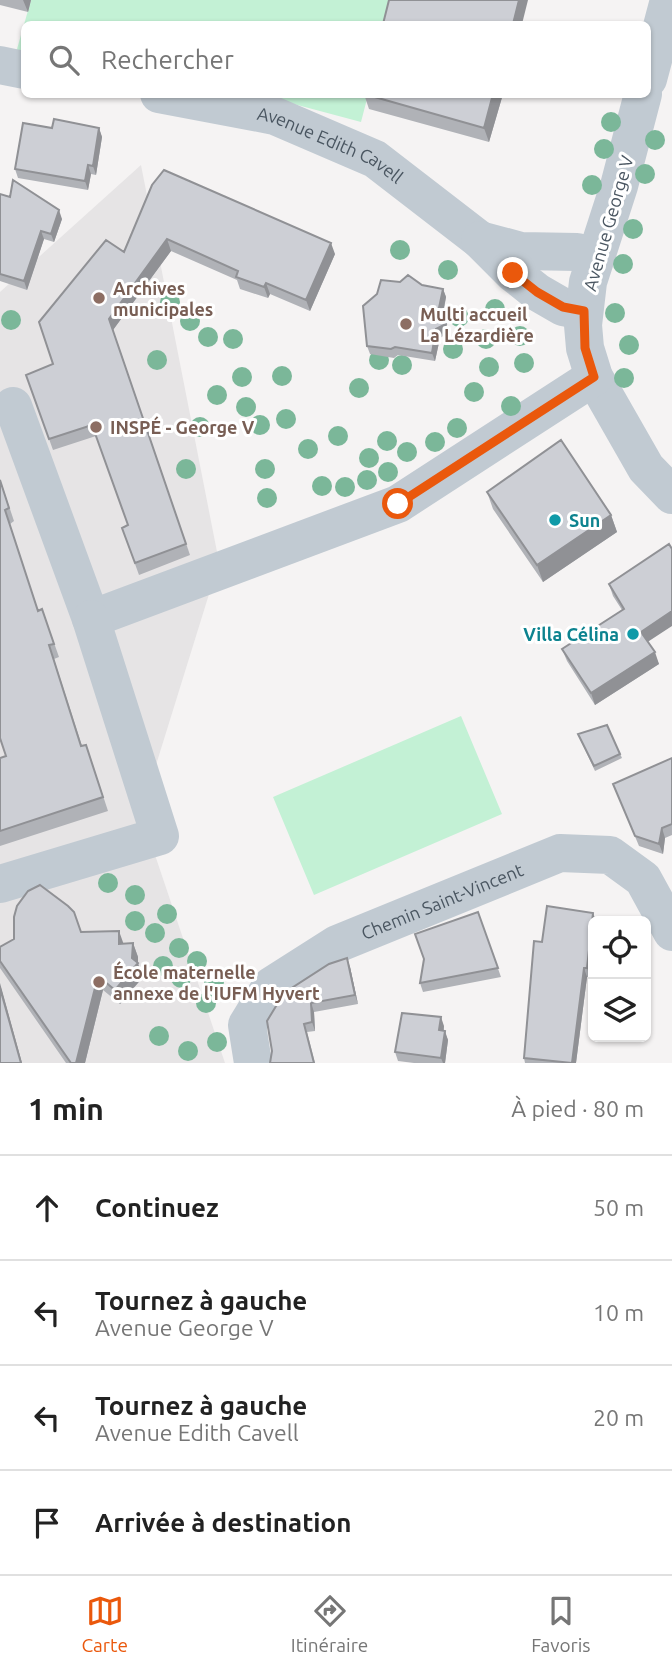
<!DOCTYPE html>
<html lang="fr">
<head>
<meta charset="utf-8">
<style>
	:root { --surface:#fff; --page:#f2f2f2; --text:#222; --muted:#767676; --line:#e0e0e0; --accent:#ea580c }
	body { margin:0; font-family:Ubuntu,sans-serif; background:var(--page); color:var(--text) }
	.controls { position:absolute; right:21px; bottom:21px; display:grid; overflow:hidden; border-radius:10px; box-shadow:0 2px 5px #0004 }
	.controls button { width:63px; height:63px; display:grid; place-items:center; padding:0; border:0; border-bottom:2px solid var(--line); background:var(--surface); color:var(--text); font:35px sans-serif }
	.stop { position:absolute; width:21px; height:21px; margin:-16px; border:5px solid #ea580c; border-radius:50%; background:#fff }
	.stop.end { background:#ea580c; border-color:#fff; box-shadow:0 2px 7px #0008 }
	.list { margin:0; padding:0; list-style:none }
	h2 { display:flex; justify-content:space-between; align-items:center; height:91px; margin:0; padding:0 28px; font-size:30px }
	h2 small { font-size:23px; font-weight:400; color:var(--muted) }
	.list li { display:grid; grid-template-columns:46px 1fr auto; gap:21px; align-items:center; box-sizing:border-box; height:105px; padding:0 28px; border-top:2px solid var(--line) }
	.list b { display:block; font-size:26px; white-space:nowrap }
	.list p { margin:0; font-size:23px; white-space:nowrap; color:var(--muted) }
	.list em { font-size:23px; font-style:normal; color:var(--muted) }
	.icon { flex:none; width:38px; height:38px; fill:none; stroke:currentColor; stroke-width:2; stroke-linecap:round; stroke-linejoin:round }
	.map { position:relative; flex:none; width:672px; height:1063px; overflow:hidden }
	.search { position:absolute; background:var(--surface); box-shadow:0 2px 5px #0004; left:21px; right:21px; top:21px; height:77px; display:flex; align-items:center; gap:18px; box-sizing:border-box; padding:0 24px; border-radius:10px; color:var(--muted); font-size:26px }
	.sheet { height:511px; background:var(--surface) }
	nav { display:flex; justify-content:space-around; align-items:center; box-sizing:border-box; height:98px; border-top:2px solid var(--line); background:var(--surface); font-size:19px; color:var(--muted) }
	nav a { display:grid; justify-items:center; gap:4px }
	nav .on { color:var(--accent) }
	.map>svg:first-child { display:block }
	.education { fill:#e6e4e5 }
	.green { fill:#c3f1d5 }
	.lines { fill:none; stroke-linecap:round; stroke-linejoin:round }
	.minor { stroke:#c1cad2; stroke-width:38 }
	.tree { fill:#7bb799 }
	.wall { fill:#b0b2b7 }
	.shaded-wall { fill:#909195 }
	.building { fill:#cdcfd5; stroke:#909195; stroke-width:2 }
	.route { stroke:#ea580c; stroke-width:9 }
	.education-dot { fill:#8d6e63; stroke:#fff; stroke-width:2.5 }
	.culture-dot { fill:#0f9aa8; stroke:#fff; stroke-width:2.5 }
	.labels { text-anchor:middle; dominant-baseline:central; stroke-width:6; stroke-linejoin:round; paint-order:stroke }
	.street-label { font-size:18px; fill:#4a5661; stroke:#fff }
	.education-label { font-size:18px; font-weight:bold; fill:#785e54; stroke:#fff; text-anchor:start }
	.culture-label { font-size:18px; font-weight:bold; fill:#0d838f; stroke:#fff; text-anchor:start }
</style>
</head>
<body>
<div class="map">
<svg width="672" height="1063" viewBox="0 0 672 1063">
	<rect width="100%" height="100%" fill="#f5f3f3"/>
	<path class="education" d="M141,165L219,562L133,839L0,874V292Z
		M154,852L225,1063H0V901Z"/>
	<path class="green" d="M31,0H395L388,24H24V58L15,56Z
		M260,95H368L361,122Z
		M461,716L502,814L314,895L273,797Z"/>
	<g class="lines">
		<g class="minor">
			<path d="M0,65L24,70"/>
			<path d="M648,79L669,0"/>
			<path id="s1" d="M159,94L275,116L375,159L480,240L513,273L537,292L563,307L584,311"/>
			<path d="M643,94L619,186L588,282L583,325L585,348L594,377L646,468L672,495"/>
			<path d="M480,240L521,251L577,252L595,256"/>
			<path d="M13,406L91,619L398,504L594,377"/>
			<path d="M0,884L160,836L91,619"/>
			<path id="s2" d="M253,1063L247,1025L271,986L337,944L560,853L610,855L643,879L672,932"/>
		</g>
	</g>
	<g class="tree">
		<circle cx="611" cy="122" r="10"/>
		<circle cx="655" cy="140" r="10"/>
		<circle cx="604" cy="149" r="10"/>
		<circle cx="645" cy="174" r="10"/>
		<circle cx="592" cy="185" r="10"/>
		<circle cx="633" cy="229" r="10"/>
		<circle cx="400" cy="250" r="10"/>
		<circle cx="623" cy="264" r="10"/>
		<circle cx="448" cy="270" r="10"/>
		<circle cx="170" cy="302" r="10"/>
		<circle cx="495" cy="309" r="10"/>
		<circle cx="615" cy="313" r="10"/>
		<circle cx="459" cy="317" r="10"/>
		<circle cx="11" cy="320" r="10"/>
		<circle cx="190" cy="321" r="10"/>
		<circle cx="520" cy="336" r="10"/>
		<circle cx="208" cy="337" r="10"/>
		<circle cx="233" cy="339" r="10"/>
		<circle cx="486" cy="339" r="10"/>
		<circle cx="629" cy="345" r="10"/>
		<circle cx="453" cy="349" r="10"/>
		<circle cx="157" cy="360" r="10"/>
		<circle cx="379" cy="360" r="10"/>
		<circle cx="524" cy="363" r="10"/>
		<circle cx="402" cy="365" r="10"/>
		<circle cx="489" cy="367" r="10"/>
		<circle cx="282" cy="376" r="10"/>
		<circle cx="242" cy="377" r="10"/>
		<circle cx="624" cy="378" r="10"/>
		<circle cx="359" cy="388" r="10"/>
		<circle cx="474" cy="392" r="10"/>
		<circle cx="217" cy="395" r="10"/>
		<circle cx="511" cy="406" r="10"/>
		<circle cx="246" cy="407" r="10"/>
		<circle cx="286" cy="419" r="10"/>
		<circle cx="260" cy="425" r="10"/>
		<circle cx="200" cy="427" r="10"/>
		<circle cx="457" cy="428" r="10"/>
		<circle cx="338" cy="436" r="10"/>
		<circle cx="387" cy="441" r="10"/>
		<circle cx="435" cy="442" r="10"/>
		<circle cx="308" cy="449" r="10"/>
		<circle cx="407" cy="452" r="10"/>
		<circle cx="369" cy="458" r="10"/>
		<circle cx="186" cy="469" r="10"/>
		<circle cx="265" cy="469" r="10"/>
		<circle cx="388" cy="472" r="10"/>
		<circle cx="367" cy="480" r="10"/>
		<circle cx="322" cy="486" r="10"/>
		<circle cx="345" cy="487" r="10"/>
		<circle cx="267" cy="498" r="10"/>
		<circle cx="108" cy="883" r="10"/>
		<circle cx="135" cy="895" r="10"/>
		<circle cx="167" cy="914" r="10"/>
		<circle cx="135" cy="921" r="10"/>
		<circle cx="155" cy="933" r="10"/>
		<circle cx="179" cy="948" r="10"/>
		<circle cx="197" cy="961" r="10"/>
		<circle cx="163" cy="966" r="10"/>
		<circle cx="181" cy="978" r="10"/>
		<circle cx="214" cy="982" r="10"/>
		<circle cx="206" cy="1003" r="10"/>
		<circle cx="159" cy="1036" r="10"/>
		<circle cx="217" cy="1042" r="10"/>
		<circle cx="188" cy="1051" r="10"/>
	</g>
	<path class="wall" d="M0,0H31L28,12L0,5Z
		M364,94H503L489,142L369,109Z
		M52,128H99L102,137L96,175L91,174L88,190L18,178L15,169Z
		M152,185L335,254L310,311L270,294L268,298L240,289L237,280L171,251L113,330L190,555L139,575L122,528L128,525L96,436L53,450L26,375L53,364L124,252Z
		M0,194L62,219L54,242L44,239L27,290L0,281Z
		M422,285L443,289L446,297L443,316L449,332L440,338L435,361L398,355L394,358L370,354L367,346Z
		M0,479L14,521L10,524L38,611L47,623L59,657L54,659L82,746L91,759L108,811L0,846V758L6,756Z
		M487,492L611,515L617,532L543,582L493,509Z
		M609,584L648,642L659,664L595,705L567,661L562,649L622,610L613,596Z
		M607,725L622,758L595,771L580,739Z
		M672,758V835L665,838L663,854L639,846L613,784Z
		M478,912L501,977L423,992L420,983Z
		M593,913L596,921H593V948L590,977H587L576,1063H525L524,1058Z
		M81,932L124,944L133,943L138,957V963L143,977L120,1004L103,990L85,1063H66L0,968V947L14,939Z
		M350,967L358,1004L314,1012L315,1031L307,1032L315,1063H270L272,1051L267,1021Z
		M444,1026V1031L448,1040L445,1063H414L398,1061L395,1052Z"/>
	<path class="shaded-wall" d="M23,0H31L28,12Z
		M519,0H528L522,24H513Z
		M493,94H503L489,142L484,128Z
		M99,128L102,137L96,175L93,166Z
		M88,165L91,174L88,190L85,181Z
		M59,210L62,219L54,242L51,234Z
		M41,231L44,239L27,290L24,281Z
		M167,239L171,251L113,330L190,555L109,319Z
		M331,243L335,254L310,311L306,300Z
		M266,283L270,294L268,298L264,287Z
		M443,289L446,297L442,317L439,308Z
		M446,324L449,332L440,338L435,361L432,353L436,329Z
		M611,515L617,532L543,582L537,565Z
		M672,611V626L646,643L641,632Z
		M655,652L659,664L595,705L591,693Z
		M662,828L665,838L663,854L659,844Z
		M593,913L596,921H593V948L590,977L587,968Z
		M119,931L124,945L119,944Z
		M133,943L138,957V964L143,977L120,1004L115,990L132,958Z
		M347,958L350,967L358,1004L355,995Z
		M584,968L587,977L576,1063H572Z
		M98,976L103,990L85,1063H76Z
		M0,983L22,1063H21L0,988Z
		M311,1003L314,1012L315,1031L312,1022Z
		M441,1017L444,1026L442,1039L439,1030Z
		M445,1031L448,1040L445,1063H443L441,1058Z"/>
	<path class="building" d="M389,0H519L513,24H383Z
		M364,94H493L484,128Z
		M54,119L99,128L93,166L88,165L85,181L15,169L23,123L52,128Z
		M164,170L331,243L306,300L266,283L264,287L236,277L238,271L167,239L109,319L186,544L135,563L122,528L128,525L92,425L49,439L26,375L53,364L39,322L106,240L124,252L152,185Z
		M13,180L59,210L51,234L41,231L24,281L0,274V194L10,197Z
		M408,275L422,285L443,289L439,308L446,324L436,329L432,353L395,347L391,349L367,346L363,306L377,294L381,280L400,282Z
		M561,440L611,515L537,565L487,492Z
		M0,480L9,508L5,510L38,611L42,609L54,644L49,645L81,746L86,745L103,797L0,831V758L6,756L0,738Z
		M669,544L672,549V611L641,632L655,652L591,693L562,649L624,609L609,584Z
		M607,725L620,754L594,766L578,734Z
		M672,758V824L662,828L659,844L635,836L613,784Z
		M40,885L68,906L74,912L81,932L119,931V944L133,943L132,958L138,963L115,990L98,976L76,1063H71L0,961V947L14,939V917L17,906L28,891Z
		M547,906L593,913L587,968H584L572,1063L524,1058L534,941L542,942Z
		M478,912L498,968L420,983L424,959L415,934Z
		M347,958L355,995L311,1003L312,1022L304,1024L314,1063H270L272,1051L267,1021L284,993L329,964Z
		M0,988L21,1063H0Z
		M402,1013L441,1017L439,1030L445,1031L441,1058L395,1052Z"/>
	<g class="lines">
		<path class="route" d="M398,504L594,377L585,348L584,311L563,307L537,292L513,273"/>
	</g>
	<g class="education-dot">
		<circle cx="99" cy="298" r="7"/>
		<circle cx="406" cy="324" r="7"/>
		<circle cx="96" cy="427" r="7"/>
		<circle cx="99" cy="982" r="7"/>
	</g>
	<g class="culture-dot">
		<circle cx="555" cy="520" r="7"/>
		<circle cx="633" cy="634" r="7"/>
	</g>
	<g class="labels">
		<g class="street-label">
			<text stroke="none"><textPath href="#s1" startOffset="180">Avenue Edith Cavell</textPath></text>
			<text transform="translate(608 223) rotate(-74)">Avenue George V</text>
			<text stroke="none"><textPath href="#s2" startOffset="276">Chemin Saint-Vincent</textPath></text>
		</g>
		<g class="education-label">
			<text x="113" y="288">Archives<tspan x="113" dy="21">municipales</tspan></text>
			<text x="420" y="314">Multi accueil<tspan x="420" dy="21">La Lézardière</tspan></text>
			<text x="110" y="427">INSPÉ - George V</text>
			<text x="113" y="972">École maternelle<tspan x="113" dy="21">annexe de l'IUFM Hyvert</tspan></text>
		</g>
		<g class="culture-label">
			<text x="569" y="520">Sun</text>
			<text x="619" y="634" text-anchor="end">Villa Célina</text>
		</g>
	</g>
</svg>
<div class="controls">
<button><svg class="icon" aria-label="locate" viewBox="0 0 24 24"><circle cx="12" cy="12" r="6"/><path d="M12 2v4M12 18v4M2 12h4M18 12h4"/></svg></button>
<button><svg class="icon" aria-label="layers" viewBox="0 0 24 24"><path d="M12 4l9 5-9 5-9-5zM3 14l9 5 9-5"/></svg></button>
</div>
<div class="stop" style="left:398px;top:504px"></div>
<div class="stop end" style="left:513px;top:273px"></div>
<div class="search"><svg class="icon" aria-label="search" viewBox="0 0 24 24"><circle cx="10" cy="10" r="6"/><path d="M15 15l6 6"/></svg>Rechercher</div>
</div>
<section class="sheet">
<h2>1 min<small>À pied · 80 m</small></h2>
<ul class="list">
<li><svg class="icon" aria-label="ahead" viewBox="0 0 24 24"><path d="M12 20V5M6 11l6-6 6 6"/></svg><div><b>Continuez</b></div><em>50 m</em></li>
<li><svg class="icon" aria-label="left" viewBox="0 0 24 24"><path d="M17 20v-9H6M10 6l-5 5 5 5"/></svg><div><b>Tournez à gauche</b><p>Avenue George V</p></div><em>10 m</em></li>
<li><svg class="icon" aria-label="left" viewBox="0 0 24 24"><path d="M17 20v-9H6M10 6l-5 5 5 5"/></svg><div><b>Tournez à gauche</b><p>Avenue Edith Cavell</p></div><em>20 m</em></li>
<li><svg class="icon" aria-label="arrive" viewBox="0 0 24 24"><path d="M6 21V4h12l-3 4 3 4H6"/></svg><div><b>Arrivée à destination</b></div></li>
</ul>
</section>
<nav>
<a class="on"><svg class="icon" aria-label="map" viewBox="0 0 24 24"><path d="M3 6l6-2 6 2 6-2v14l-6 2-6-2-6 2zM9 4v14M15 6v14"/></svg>Carte</a>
<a><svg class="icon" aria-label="directions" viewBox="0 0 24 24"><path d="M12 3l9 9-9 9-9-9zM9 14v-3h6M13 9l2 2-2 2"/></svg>Itinéraire</a>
<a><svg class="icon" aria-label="saved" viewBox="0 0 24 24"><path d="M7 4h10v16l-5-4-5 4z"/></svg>Favoris</a>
</nav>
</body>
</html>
